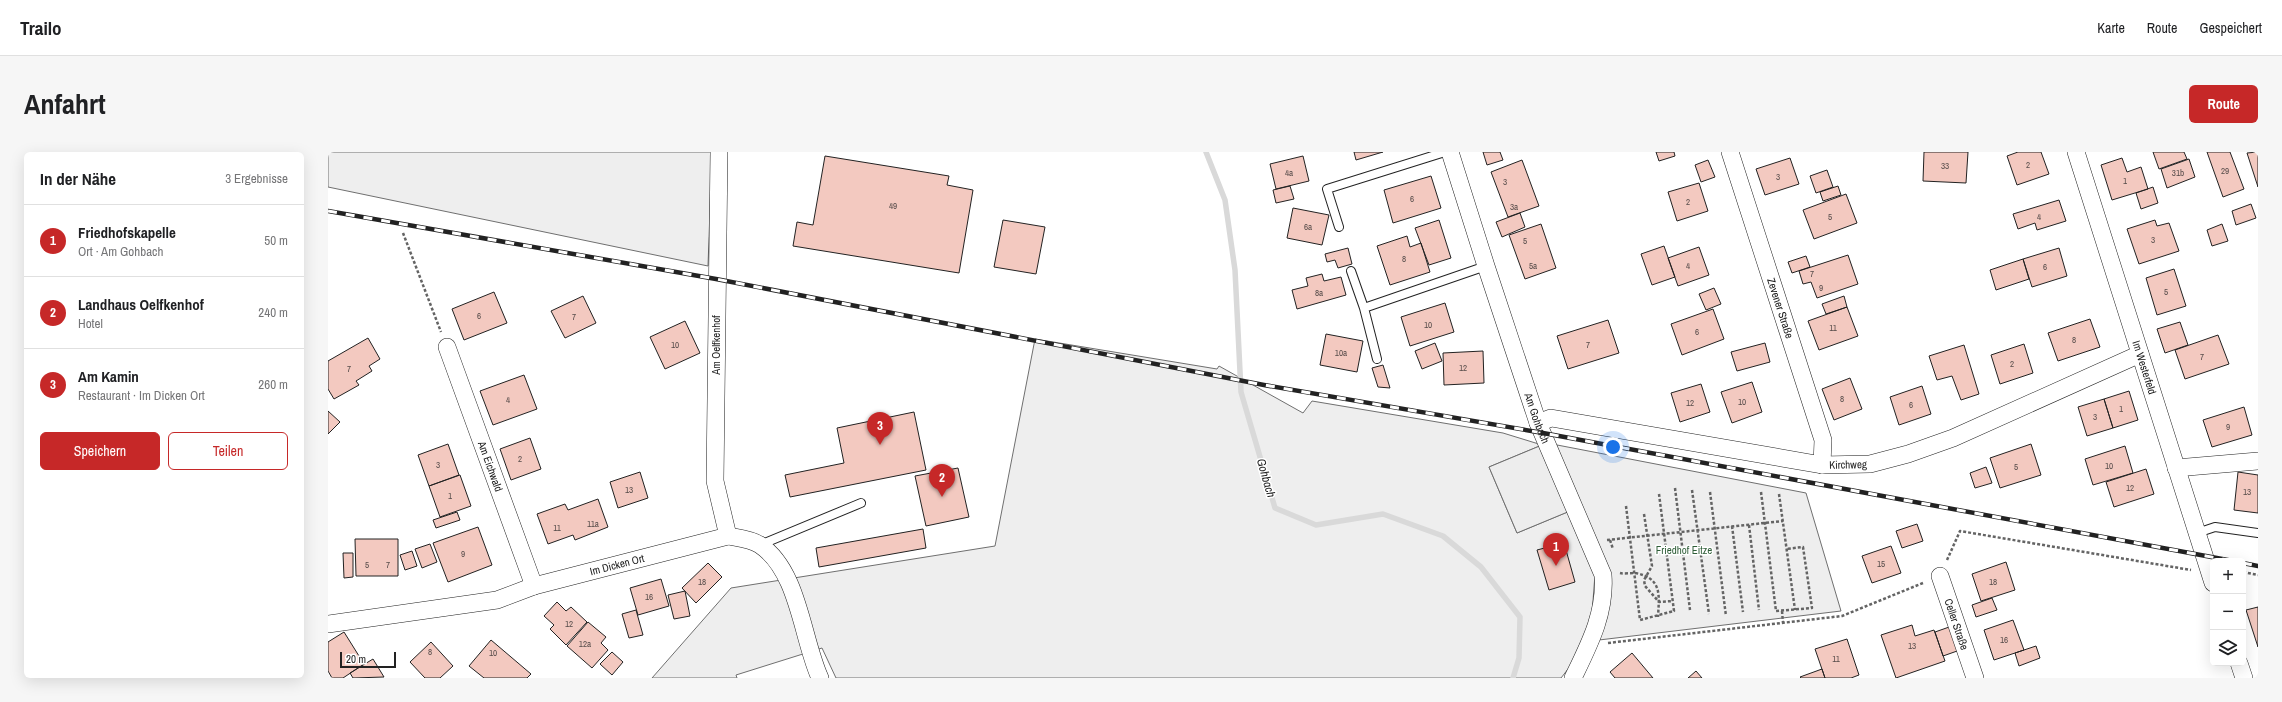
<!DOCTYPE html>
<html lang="de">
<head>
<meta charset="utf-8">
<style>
	:root { --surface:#fff; --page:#f6f6f6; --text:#202124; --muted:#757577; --line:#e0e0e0; --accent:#c62828 }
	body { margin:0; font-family:"Archivo Narrow",sans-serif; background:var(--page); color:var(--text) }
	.controls { position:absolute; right:12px; bottom:12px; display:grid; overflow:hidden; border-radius:6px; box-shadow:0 4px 16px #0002 }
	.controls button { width:36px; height:36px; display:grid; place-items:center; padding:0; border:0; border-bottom:1px solid var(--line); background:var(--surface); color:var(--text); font:20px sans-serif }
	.scale { position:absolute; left:12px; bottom:10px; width:56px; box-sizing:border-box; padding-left:4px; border:2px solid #222; border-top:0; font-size:11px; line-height:14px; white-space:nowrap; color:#222; -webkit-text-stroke:3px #fff; paint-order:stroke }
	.you { position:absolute; left:1285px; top:295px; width:14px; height:14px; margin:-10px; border:3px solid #fff; border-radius:50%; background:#1a73e8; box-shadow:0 0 0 6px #1a73e833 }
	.badge { display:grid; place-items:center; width:26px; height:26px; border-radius:50%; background:var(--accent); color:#fff; font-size:13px; font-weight:700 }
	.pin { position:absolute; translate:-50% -33px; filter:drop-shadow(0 1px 2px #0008) }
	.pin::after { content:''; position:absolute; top:21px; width:14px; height:12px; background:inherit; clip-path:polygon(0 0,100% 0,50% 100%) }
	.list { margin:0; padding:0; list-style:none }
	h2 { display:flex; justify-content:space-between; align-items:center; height:52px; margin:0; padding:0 16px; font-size:17px }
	h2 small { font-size:13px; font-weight:400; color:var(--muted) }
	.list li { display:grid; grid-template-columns:26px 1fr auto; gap:12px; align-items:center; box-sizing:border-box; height:72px; padding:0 16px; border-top:1px solid var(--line) }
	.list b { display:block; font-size:15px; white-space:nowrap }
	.list p { margin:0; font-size:13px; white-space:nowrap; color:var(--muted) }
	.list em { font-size:13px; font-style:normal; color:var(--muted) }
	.actions { display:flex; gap:8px; padding:12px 16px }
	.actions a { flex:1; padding:9px 0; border:1px solid var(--accent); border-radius:6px; text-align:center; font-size:14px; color:var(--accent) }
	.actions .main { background:var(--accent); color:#fff }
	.icon { flex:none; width:22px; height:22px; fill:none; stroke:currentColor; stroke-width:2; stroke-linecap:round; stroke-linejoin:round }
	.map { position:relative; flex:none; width:1930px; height:526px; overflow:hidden; border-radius:6px }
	header { display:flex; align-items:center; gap:24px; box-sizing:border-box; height:56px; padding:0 20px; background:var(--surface); border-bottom:1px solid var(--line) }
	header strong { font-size:19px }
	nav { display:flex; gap:22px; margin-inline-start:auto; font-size:14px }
	.intro { display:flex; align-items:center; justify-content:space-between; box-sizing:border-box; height:96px; padding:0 24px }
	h1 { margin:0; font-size:28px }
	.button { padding:10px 18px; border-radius:6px; background:var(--accent); color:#fff; font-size:14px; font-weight:700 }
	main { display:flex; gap:24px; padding:0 24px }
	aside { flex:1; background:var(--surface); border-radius:6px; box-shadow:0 4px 16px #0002 }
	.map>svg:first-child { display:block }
	.green { fill:#eee; stroke:#6f6f6f }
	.parking { fill:#ededed; stroke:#6f6f6f }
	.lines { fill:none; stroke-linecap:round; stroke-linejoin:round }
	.stream { stroke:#d9d9d9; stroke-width:5.5 }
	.building { fill:#f3c9c0; stroke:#222 }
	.lane-casing { stroke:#222; stroke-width:10 }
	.street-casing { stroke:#222; stroke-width:18 }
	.path { stroke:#646464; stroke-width:2.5; stroke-dasharray:3 2; stroke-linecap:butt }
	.lane { stroke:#fff; stroke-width:8 }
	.street { stroke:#fff; stroke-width:17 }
	.rail-casing { stroke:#222; stroke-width:4.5 }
	.rail { stroke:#fff; stroke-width:3; stroke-dasharray:9; stroke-linecap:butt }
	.labels { text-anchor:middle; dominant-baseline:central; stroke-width:3; stroke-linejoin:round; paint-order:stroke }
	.number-label { font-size:9px; fill:#564c4a }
	.street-label { font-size:11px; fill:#222; stroke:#fff }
	.park-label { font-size:11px; fill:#2f5e38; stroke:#fff }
	.water-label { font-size:12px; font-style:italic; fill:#222; stroke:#fff }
</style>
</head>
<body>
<header>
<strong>Trailo</strong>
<nav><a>Karte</a><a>Route</a><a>Gespeichert</a></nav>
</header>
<div class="intro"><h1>Anfahrt</h1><a class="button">Route</a></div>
<main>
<aside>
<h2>In der Nähe<small>3 Ergebnisse</small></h2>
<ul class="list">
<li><span class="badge">1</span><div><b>Friedhofskapelle</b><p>Ort · Am Gohbach</p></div><em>50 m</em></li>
<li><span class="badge">2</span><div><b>Landhaus Oelfkenhof</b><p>Hotel</p></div><em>240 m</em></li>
<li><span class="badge">3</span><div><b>Am Kamin</b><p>Restaurant · Im Dicken Ort</p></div><em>260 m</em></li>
</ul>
<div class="actions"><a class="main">Speichern</a><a>Teilen</a></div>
</aside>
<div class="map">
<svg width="1930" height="526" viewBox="0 0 1930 526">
	<rect width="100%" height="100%" fill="#fff"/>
	<path class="green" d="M0,0H384L380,114L0,35Z
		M707,187L889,217L891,214L975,261L984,249L1175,281L1214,293L1161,315L1189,381L1242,359L1267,422L1262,489L1233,526H508L494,496L408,523L409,526H324L403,436L667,394Z
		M1224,292L1478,341L1513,459L1271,488L1281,450Z"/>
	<path class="parking" d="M1214,293L1242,359L1189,381L1161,315Z"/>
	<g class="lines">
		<path class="stream" d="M878,0L897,48L907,118L913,240L947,356L988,373L1055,362L1115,384L1153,415L1192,465L1191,506L1185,526"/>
	</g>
	<path class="building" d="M1026,0H1055L1028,8Z
		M1155,0H1172L1175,8L1159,13Z
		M1328,0H1346L1347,4L1331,9Z
		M1596,0H1640L1638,31L1595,29Z
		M1690,0H1713L1721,22L1689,33L1679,4Z
		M1825,0H1856L1859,7L1831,17Z
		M1879,0H1902L1916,37L1895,45Z
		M1930,0V35L1919,1Z
		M497,4L621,24L619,33L645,38L631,121L465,94L469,70L485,73Z
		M975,4L981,29L948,37L942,12Z
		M1462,6L1471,32L1437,43L1428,17Z
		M1794,6L1799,20L1813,15L1820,37L1784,48L1773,13Z
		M1861,7L1867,25L1839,36L1833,17Z
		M1194,8L1211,54L1180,65L1163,20Z
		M1380,8L1387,25L1373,30L1367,13Z
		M1499,18L1505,35L1488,41L1482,24Z
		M1103,24L1113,56L1065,71L1056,38Z
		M1371,31L1380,59L1349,69L1340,40Z
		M962,34L966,47L948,51L945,38Z
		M1510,34L1513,43L1495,49L1492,40Z
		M1825,35L1830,51L1813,57L1808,41Z
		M1518,42L1529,71L1486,87L1475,58Z
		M1731,48L1738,69L1709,78L1707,71L1690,77L1685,62Z
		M1923,52L1928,66L1908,73L1904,59Z
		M965,56L1001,63L994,93L959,86Z
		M1192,61L1197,75L1174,85L1168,70Z
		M675,68L717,75L708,122L666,115Z
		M1111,68L1123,106L1101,113L1087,76Z
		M1827,68L1829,74L1841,71L1851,99L1811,112L1799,77Z
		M1213,72L1228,116L1197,127L1181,83Z
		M1894,72L1900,89L1884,94L1879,78Z
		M1079,84L1082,95L1093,91L1102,120L1062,133L1049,94Z
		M1336,94L1347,125L1324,133L1313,102Z
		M1371,95L1381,123L1350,134L1340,106Z
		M1020,96L1024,112L1010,116L1007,108L999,110L997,102Z
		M1731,96L1739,124L1704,135L1695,107Z
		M1520,103L1530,132L1489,146L1483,130L1475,132L1471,119Z
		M1478,104L1482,115L1464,121L1460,110Z
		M1695,107L1701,127L1668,138L1662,118Z
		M1846,117L1858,154L1829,163L1818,126Z
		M994,122L996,129L1013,125L1018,143L969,157L964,138L980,134L978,126Z
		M1386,136L1393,152L1378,158L1371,142Z
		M166,140L179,171L136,188L124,157Z
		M255,144L268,171L237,186L223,159Z
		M1516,144L1519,155L1498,162L1494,152Z
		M1117,151L1126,180L1082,194L1073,165Z
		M1519,155L1530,184L1491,198L1480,169Z
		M1385,157L1396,187L1354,203L1343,172Z
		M1762,167L1772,195L1730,209L1720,181Z
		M1280,168L1291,201L1240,217L1229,184Z
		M357,169L372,201L337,217L322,185Z
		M1852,170L1860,193L1837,201L1829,177Z
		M998,182L1035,189L1029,220L992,213Z
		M1890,183L1901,212L1857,227L1847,198Z
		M40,186L52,207L41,214L44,219L28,229L31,233L6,247L0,237V209Z
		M1107,191L1114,209L1094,217L1087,199Z
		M1437,191L1442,210L1409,219L1403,200Z
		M1696,192L1705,221L1672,232L1663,203Z
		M1636,193L1651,242L1633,248L1624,224L1609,228L1601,204Z
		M1155,199L1156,231L1116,233L1115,201Z
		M1055,213L1062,236L1050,235L1044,216Z
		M196,223L209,257L165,273L152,239Z
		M1522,226L1534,257L1506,268L1494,237Z
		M1424,230L1434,260L1404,271L1393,240Z
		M1373,232L1382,260L1352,270L1343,241Z
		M1594,234L1603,262L1571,273L1562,245Z
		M1801,239L1810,268L1785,276L1776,247Z
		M1776,247L1785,276L1759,284L1750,255Z
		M1916,255L1924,283L1884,295L1875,268Z
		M0,259L12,270L0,282Z
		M586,260L598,318L462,345L457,323L516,311L509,276Z
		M202,286L213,317L183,328L172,297Z
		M120,292L131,323L101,334L90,303Z
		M1703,292L1713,323L1672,336L1662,306Z
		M1797,294L1805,321L1765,333L1757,307Z
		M1658,315L1664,331L1647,336L1642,321Z
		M630,316L641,365L598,374L587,324Z
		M1818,317L1826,342L1786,355L1778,330Z
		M312,320L320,346L290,356L282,330Z
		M1910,320L1930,323V361L1906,358Z
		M132,323L143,354L112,365L101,334Z
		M270,347L280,375L247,388L245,383L220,392L209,362L237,352L240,358Z
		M129,360L132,368L108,376L105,368Z
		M1589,372L1595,389L1574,396L1568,379Z
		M150,375L164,413L120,430L105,391Z
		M595,377L598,396L491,415L488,396Z
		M27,387H70V424H28Z
		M1236,391L1247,430L1221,438L1209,398Z
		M102,392L109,410L94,416L87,397Z
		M1563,394L1573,421L1544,431L1534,404Z
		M84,399L89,414L77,418L72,403Z
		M15,401H25V425L16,426Z
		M1678,410L1687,438L1653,449L1644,422Z
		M380,411L394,425L368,451L354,436Z
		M333,427L341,454L310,463L302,436Z
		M357,439L362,464L346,467L340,443Z
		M1664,446L1669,458L1648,465L1644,453Z
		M229,450L238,459L243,455L259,470L238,493L222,477L226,473L216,464Z
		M1930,455V495L1918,458Z
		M308,458L315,483L301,486L294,462Z
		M1685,468L1696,498L1666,508L1656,478Z
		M260,470L278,485L273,491L280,498L264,516L239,494Z
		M1584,473L1587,484L1606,478L1617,509L1568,526L1553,483Z
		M1624,474L1632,498L1615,504L1607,480Z
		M16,480L36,512L15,526H4L0,519V490Z
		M1519,487L1531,523L1523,526H1497L1487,497Z
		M163,488L203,522L199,526H156L141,514Z
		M103,490L125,514L112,526H97L82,510Z
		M1708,494L1712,506L1691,514L1687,501Z
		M284,500L295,510L284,523L272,512Z
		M1304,501L1325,526H1287L1282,520Z
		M45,507L56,525L25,526L22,521Z
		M1494,517L1497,526H1473L1472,525Z
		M1368,519L1374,526H1360Z"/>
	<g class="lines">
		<defs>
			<path id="lane" d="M1011,75L999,37L1117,0
				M1023,119L1036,156L1158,114
				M1036,156L1049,207
				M1869,381L1887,375L1930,381
				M432,393L533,351"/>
			<g id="street">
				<path d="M391,0L387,329L400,384"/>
				<path id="s1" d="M1122,0L1158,114L1210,271L1275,423C1278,461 1261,493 1245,526"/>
				<path id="s2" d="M1402,0L1495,288L1494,313"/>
				<path id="s3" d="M1748,0L1885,431"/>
				<path id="s4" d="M119,195L206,434"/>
				<path id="s5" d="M1210,271L1223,266L1494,313L1542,312L1580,302L1625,286L1812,202"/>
				<path d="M1848,316L1930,309"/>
				<path id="s6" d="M1612,424L1647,526"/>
				<path id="s7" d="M0,472L169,448L206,434L400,384C410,386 423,387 432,393C471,419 474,487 492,526"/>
				<path d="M1911,511L1916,526"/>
			</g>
		</defs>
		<use href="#lane" class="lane-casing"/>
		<use href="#street" class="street-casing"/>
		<path class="path" d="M75,81L113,180
			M1347,336L1362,458
			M1364,338L1381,462
			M1382,340L1398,464
			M1433,340L1448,459L1484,456L1475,395L1458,397
			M1451,342L1467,458
			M1298,354L1312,468L1346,459L1331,342
			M1316,362L1324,414L1316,428L1317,434L1331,450L1345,449
			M1421,373L1431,458
			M1404,374L1415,460
			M1279,388L1455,369
			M1282,388L1285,397
			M1619,408L1632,379L1863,418
			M1915,420L1930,423
			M1292,421C1296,422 1302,421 1307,421C1335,426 1331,444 1330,465
			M1454,459L1455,471
			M1280,491L1514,464L1595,431"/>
		<use href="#lane" class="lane"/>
		<use href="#street" class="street"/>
		<defs>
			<path id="rail" d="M0,59L388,127L936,233L1215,281L1905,409
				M1915,411L1930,414"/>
		</defs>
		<use href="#rail" class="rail-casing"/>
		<use href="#rail" class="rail"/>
	</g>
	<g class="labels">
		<g class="number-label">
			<text x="1700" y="13">2</text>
			<text x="1617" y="14">33</text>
			<text x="1897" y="19">29</text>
			<text x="961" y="21">4a</text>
			<text x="1850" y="21">31b</text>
			<text x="1450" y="25">3</text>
			<text x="1797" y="29">1</text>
			<text x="1177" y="30">3</text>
			<text x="1084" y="47">6</text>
			<text x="1360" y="50">2</text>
			<text x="565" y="54">49</text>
			<text x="1186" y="55">3a</text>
			<text x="1502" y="65">5</text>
			<text x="1711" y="65">4</text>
			<text x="980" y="75">6a</text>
			<text x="1825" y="88">3</text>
			<text x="1197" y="89">5</text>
			<text x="1076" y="107">8</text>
			<text x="1205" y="114">5a</text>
			<text x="1360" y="114">4</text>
			<text x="1717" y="115">6</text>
			<text x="1484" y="122">7</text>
			<text x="1493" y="136">9</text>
			<text x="1838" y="140">5</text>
			<text x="991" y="141">8a</text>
			<text x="151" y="164">6</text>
			<text x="246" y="165">7</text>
			<text x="1100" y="173">10</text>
			<text x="1505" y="176">11</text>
			<text x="1369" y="180">6</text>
			<text x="1746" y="188">8</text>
			<text x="347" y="193">10</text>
			<text x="1260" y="193">7</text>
			<text x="1013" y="201">10a</text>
			<text x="1874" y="205">7</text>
			<text x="1684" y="212">2</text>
			<text x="1135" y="216">12</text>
			<text x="21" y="217">7</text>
			<text x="1514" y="247">8</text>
			<text x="180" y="248">4</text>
			<text x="1414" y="250">10</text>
			<text x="1362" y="251">12</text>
			<text x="1583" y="253">6</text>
			<text x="1793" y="257">1</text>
			<text x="1767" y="265">3</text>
			<text x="1900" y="275">9</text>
			<text x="192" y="307">2</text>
			<text x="110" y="313">3</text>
			<text x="1781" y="314">10</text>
			<text x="1688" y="315">5</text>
			<text x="1802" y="336">12</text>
			<text x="301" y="338">13</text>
			<text x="1919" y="340">13</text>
			<text x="122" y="344">1</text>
			<text x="265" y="372">11a</text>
			<text x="229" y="376">11</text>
			<text x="135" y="402">9</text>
			<text x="1553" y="412">15</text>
			<text x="39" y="413">5</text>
			<text x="60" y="413">7</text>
			<text x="374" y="430">18</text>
			<text x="1665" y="430">18</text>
			<text x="321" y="445">16</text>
			<text x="241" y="472">12</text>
			<text x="1676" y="488">16</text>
			<text x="257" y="492">12a</text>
			<text x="1584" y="494">13</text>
			<text x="102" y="500">8</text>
			<text x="165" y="501">10</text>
			<text x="1508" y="507">11</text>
		</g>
		<g class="street-label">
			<text stroke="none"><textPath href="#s2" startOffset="164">Zevener Straße</textPath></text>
			<text transform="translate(388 193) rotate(-90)">Am Oelfkenhof</text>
			<text stroke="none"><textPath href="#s3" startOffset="226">Im Westerfeld</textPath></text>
			<text stroke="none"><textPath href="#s1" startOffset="280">Am Gohbach</textPath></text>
			<text stroke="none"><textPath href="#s5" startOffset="315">Kirchweg</textPath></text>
			<text stroke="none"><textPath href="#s4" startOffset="127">Am Eichwald</textPath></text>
			<text stroke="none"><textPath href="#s7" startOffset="296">Im Dicken Ort</textPath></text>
			<text stroke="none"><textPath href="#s6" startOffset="51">Celler Straße</textPath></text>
		</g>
		<g class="park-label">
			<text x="1356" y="398">Friedhof Eitze</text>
		</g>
		<g class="water-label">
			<text transform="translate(938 326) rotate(74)">Gohbach</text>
		</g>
	</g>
</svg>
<div class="controls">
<button>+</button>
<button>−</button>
<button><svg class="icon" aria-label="layers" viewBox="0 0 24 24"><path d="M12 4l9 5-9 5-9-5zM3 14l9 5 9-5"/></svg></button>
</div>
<div class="scale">20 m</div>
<div class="you"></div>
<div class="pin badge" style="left:1228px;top:414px">1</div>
<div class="pin badge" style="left:614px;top:345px">2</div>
<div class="pin badge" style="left:552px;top:293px">3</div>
</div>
</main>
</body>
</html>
